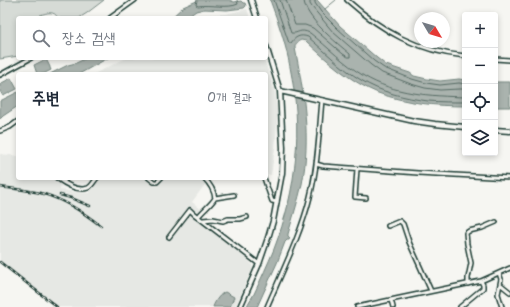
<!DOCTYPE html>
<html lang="ko">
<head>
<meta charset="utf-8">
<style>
	:root { --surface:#fff; --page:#f2f2f3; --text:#1f2937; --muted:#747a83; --line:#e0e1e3 }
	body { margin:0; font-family:"Shantell Sans","Poor Story",sans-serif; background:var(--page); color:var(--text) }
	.controls { position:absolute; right:12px; top:12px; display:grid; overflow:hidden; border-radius:4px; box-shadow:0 2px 6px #0003 }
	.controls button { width:36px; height:36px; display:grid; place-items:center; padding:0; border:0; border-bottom:1px solid var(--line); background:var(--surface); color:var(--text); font:20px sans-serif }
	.compass { position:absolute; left:414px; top:12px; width:36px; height:36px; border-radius:50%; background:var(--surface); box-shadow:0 2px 6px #0003; rotate:128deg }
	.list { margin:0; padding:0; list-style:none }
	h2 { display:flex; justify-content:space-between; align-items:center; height:52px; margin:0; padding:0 16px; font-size:17px }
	h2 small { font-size:13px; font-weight:400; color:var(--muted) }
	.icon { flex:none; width:22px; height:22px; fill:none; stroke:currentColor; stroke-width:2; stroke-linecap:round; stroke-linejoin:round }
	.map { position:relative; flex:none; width:510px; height:307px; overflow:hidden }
	.search { position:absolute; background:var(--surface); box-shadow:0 2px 6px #0003; left:16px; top:16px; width:252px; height:44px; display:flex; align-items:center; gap:10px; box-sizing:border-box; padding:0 14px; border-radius:4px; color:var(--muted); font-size:15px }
	.panel { position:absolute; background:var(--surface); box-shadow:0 2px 6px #0003; left:16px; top:72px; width:252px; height:108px; border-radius:4px }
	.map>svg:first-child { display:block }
	.built { fill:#e6e8e4 }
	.green { fill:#d6dbd6; stroke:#7a8c85 }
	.water { fill:#aab3ae; stroke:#72847d }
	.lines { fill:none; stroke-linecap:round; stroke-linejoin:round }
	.shore { stroke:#576c65; stroke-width:1 }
	.stream { stroke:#72847d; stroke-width:1 }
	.minor-casing { stroke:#1f3d34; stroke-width:6 }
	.major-casing { stroke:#1f3d34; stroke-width:7 }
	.minor { stroke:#f6f6f2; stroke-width:3 }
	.major { stroke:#f6f6f2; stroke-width:4 }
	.rail-casing { stroke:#1f3d34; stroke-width:2.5 }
	.rail { stroke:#f6f6f2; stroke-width:1; stroke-dasharray:3; stroke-linecap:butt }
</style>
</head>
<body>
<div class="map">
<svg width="510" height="307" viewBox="0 0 510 307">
	<rect width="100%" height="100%" fill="#f6f6f2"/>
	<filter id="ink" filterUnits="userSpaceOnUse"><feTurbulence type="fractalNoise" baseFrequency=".025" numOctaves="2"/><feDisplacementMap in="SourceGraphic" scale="8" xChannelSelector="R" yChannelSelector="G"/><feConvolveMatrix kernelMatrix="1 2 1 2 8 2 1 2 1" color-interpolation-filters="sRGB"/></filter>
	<g filter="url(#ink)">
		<path class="built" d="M247,9L250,18H194L197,15L226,14Z
			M126,58H264L275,92L278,114L275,148L271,175L266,174V74H94Z
			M0,154L18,156V178H56L61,182L60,190L89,193L90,189H89L98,178H202L205,180L206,183L192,202L202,210L196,218L250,262L252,265V270L235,307H57L0,262Z"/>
		<path class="green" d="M0,0H104L87,13L79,18H58C54,10 47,13 40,15L43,18H18V56L0,59Z"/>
		<path class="water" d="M199,0H229L234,2L241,1L243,3H245L246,6L244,8L227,10L204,9L196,11L186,18H171L183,7Z
			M270,0H317L325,9L340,26L377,58L386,65L410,73L414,76L427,79L440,81L459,79L465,80V106C435,106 406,103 378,93C351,82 327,61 306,41L301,40C297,42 295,44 295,48C304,93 311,138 302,184C298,201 293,217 288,234V236L290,238L289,240H287L285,242L277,263L257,307H247C248,302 252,298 254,294C261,279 268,264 274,249C297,189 303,130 290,67C286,44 278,22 270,0Z
			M87,58H108L79,74H50L68,65L76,63Z
			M46,59L50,67V68L51,70L43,74H37L34,65Z
			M11,78L17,89L3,96L0,91V84Z
			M495,82H510V107H495Z
			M18,92V106L3,116L0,119V101Z
			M225,292L234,297L230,307H213C215,301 220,294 225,292Z"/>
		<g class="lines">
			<path class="shore" d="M197,0L196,5L198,6C210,4 228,9 238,4L237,0
				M274,0L289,43H291C295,37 300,34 308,37C325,51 341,68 361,80C380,92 405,98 428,101C440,102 453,102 465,102
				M280,0L291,33C299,34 299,28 310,33C328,47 344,64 364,76C394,94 430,96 465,97
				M286,0L295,25H305L313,28L343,54L348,57H350V54C337,43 304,17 304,0
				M310,0V4L312,7L333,32L371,65L382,73L411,84L425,88L440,90L459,89H465
				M315,0V3L321,12L337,28L374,61L384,68L412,79L426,83L440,85L459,83L465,84"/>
			<path class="stream" d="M325,9L336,0"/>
			<defs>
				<path id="minor" d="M347,0C383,32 417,51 465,56
					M110,18L135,0
					M495,59L510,60
					M0,75L31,58
					M0,131L10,127L18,121
					M316,164L323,166L418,173L510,178
					M357,169L355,197L366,198
					M57,178C65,184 77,192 88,188C92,186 94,181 97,178
					M64,178L65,180
					M149,178L154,182H157L161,178
					M264,178L272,201L277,202
					M215,198L234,195
					M198,217C203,210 211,205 215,198C214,191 209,183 204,178
					M203,220L213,219L223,221L228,219H240L247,217
					M388,226L400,221L403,224L409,242L431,291
					M169,237L190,210L194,214L259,264
					M499,273L501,279L500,284L510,292
					M468,284V278L471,263L467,244L466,233L469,231L482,228L496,222
					M500,284L498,294L502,307
					M391,300L393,307
					M267,307C282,272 301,234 310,197C318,165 319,132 322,100
					M357,307L481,281L510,268
					M460,307L483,288V285L481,281"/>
				<path id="major" d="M251,0L257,18
					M280,91L414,121L435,124L465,127
					M495,130L510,131
					M240,307L259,264L268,238L273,221L282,173L283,148L280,91L266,46"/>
			</defs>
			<use href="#minor" class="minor-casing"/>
			<use href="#major" class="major-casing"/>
			<use href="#minor" class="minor"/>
			<use href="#major" class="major"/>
			<defs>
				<path id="rail" d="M0,187C14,189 30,190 44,194C65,200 83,212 101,226
					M60,195L71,198L90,206
					M0,262L57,307"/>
			</defs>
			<use href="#rail" class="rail-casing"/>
			<use href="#rail" class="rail"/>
		</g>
	</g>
</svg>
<div class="controls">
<button>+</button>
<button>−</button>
<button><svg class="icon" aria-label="locate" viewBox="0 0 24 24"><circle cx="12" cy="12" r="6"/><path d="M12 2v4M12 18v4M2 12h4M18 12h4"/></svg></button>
<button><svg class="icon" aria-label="layers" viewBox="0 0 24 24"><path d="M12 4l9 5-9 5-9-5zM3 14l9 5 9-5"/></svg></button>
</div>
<svg class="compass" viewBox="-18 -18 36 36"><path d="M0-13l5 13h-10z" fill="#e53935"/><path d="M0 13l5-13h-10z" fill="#747a83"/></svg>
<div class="search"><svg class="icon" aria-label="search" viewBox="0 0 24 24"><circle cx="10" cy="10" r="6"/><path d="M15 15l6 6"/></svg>장소 검색</div>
<section class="panel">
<h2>주변<small>0개 결과</small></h2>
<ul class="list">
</ul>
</section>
</div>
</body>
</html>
